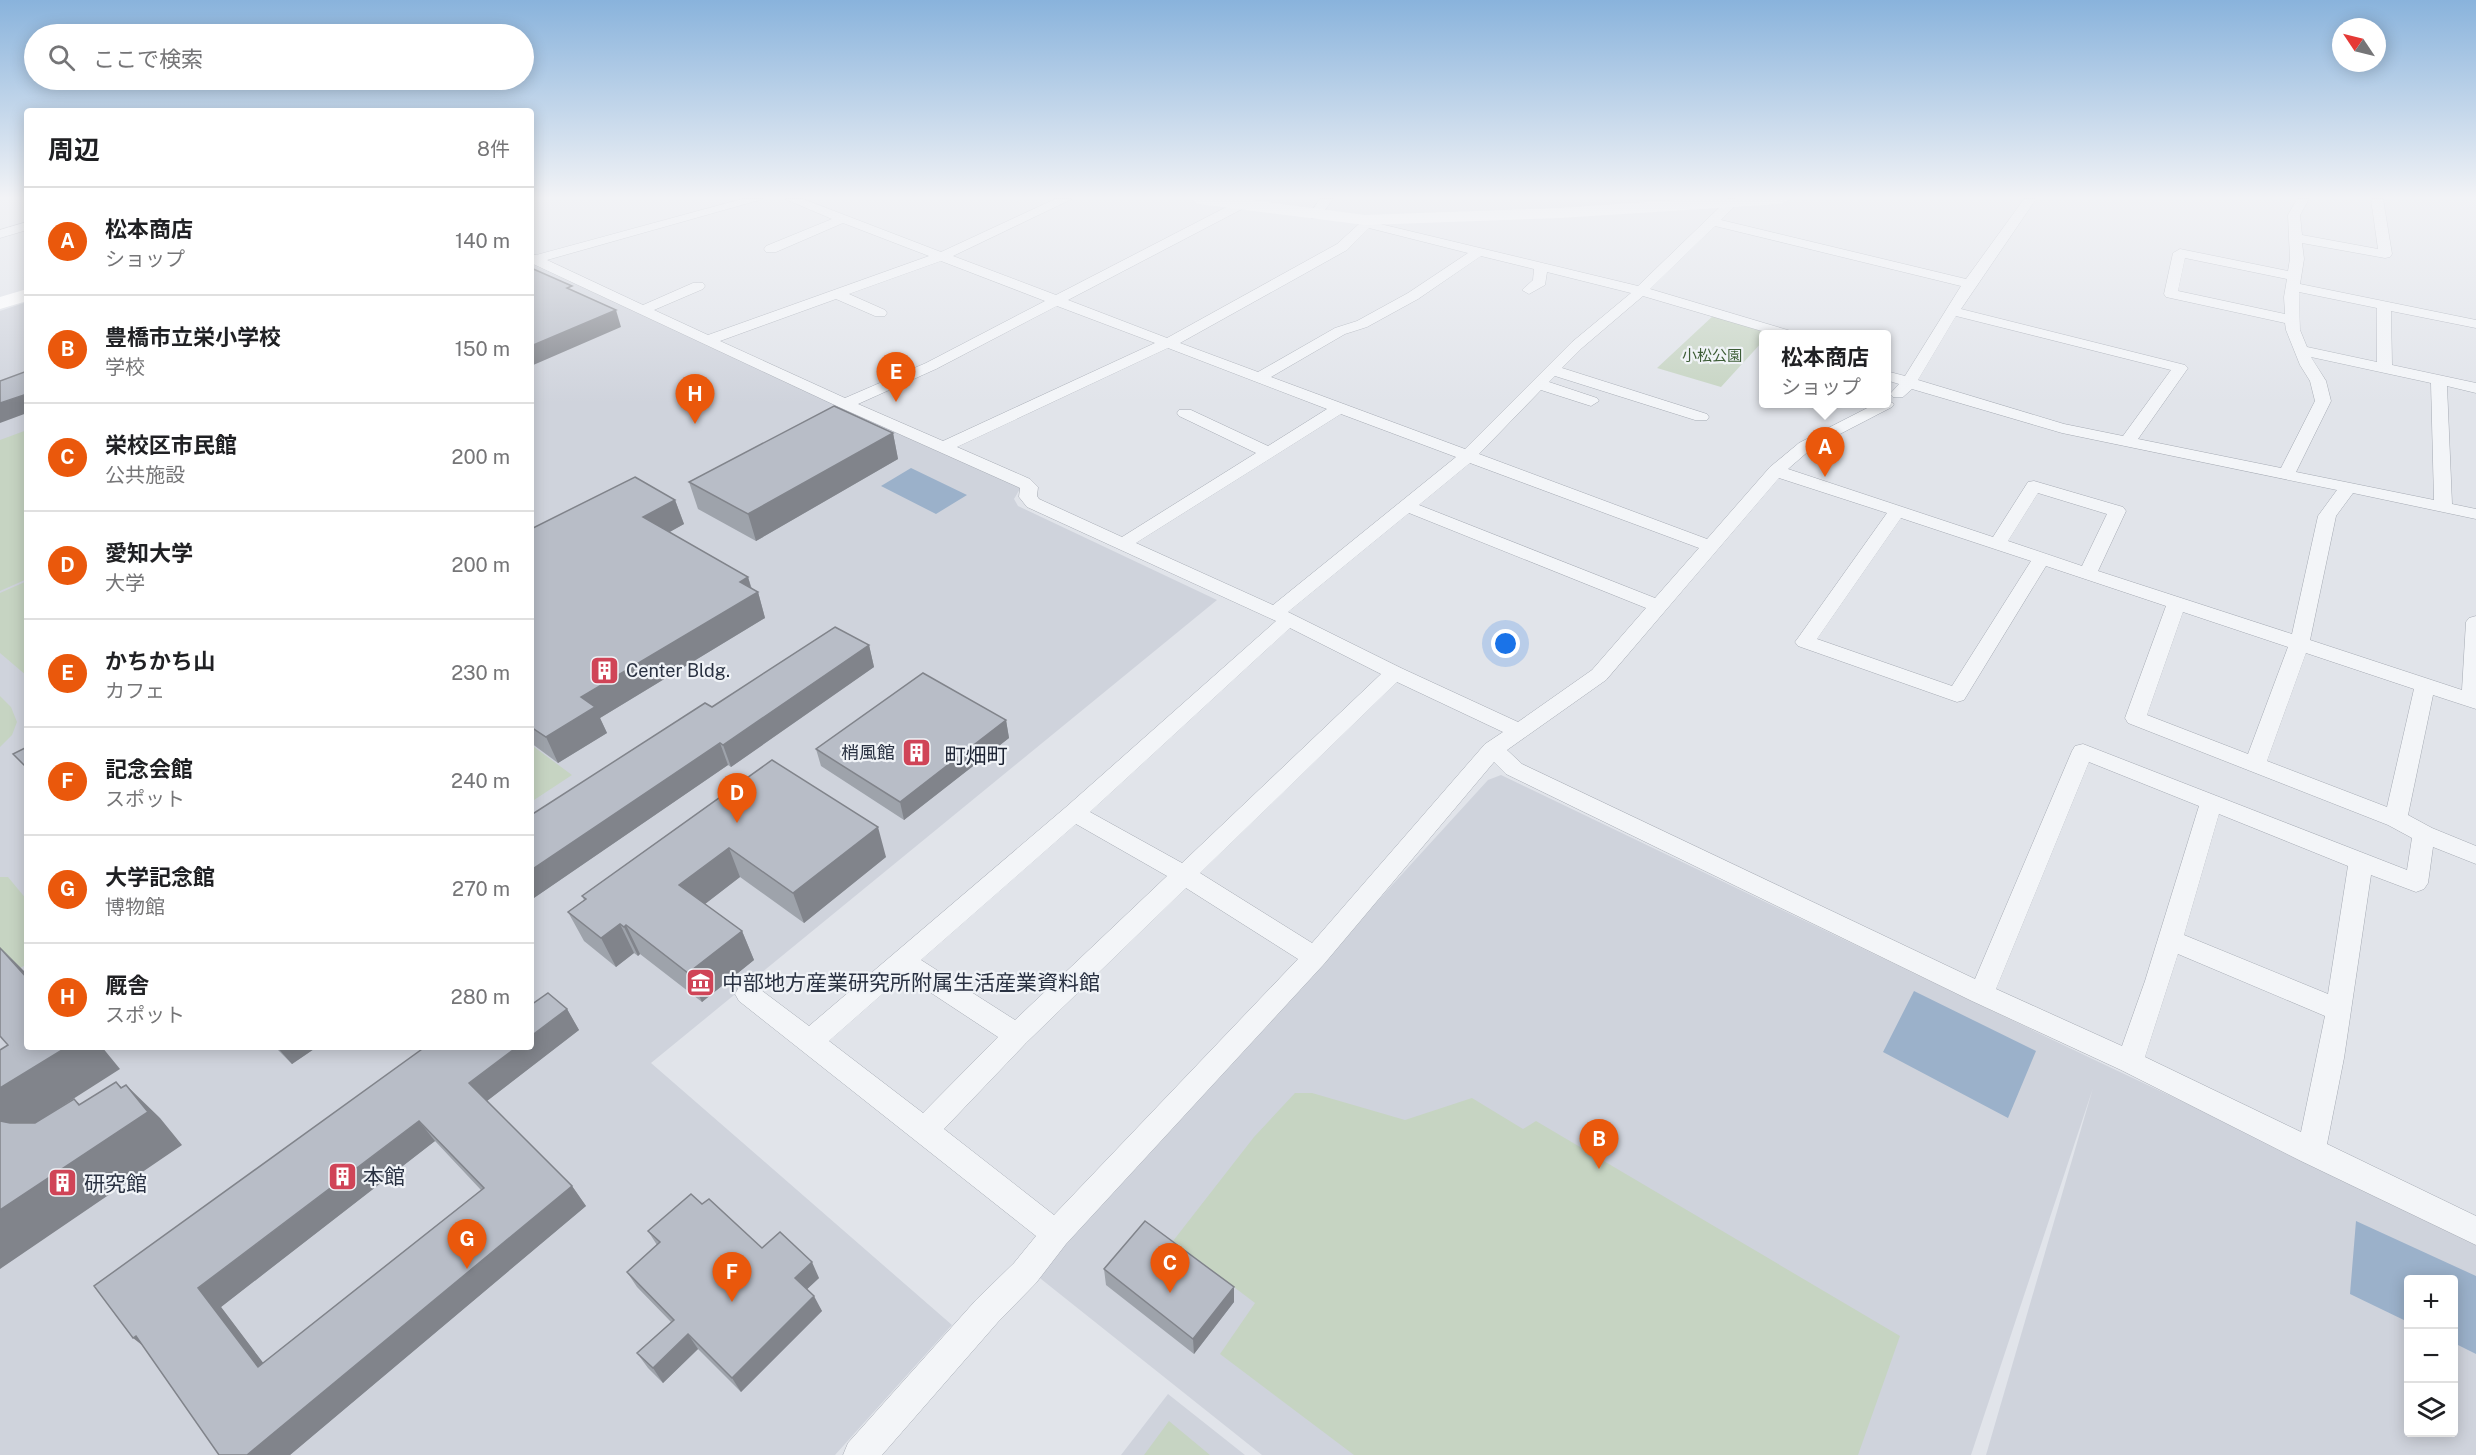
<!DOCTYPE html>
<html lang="ja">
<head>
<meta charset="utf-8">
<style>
	:root { --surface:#fff; --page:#f2f2f2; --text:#202124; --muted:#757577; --line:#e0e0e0; --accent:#ea580c }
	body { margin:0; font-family:"Public Sans","Noto Sans JP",sans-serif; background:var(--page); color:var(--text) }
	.controls { position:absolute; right:18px; bottom:18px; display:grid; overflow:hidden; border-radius:6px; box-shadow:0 3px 15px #0003 }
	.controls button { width:54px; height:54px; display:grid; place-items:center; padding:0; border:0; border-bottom:2px solid var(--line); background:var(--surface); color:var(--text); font:30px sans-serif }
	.compass { position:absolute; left:2332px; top:18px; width:54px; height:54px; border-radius:50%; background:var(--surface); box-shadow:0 3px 15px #0003; rotate:305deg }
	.you { position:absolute; left:1506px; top:644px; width:21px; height:21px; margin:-15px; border:4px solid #fff; border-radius:50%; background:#1a73e8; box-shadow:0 0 0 9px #1a73e833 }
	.badge { display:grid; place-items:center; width:39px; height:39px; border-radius:50%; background:var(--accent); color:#fff; font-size:20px; font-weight:700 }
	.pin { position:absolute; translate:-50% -50px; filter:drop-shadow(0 2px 3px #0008) }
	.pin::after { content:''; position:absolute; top:32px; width:21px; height:18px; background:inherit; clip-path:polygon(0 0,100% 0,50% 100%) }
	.popup { position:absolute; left:1759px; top:330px; width:132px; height:78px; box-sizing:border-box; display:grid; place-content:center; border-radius:6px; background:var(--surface); filter:drop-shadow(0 2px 4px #0005); font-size:20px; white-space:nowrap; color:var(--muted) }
	.popup b { font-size:22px; color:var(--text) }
	.popup::after { content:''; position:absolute; left:50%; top:100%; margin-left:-12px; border:12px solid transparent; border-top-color:var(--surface) }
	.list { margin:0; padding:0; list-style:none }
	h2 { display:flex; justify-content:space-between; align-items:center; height:78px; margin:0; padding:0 24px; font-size:26px }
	h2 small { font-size:20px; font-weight:400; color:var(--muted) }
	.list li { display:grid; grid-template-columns:39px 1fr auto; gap:18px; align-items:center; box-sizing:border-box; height:108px; padding:0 24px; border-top:2px solid var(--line) }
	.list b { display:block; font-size:22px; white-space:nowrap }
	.list p { margin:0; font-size:20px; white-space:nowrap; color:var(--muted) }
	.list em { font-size:20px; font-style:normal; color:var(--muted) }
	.icon { flex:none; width:33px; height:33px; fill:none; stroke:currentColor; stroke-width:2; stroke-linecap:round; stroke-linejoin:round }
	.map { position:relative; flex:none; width:2476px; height:1455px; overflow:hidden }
	.search { position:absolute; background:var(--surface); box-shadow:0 3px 15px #0003; left:24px; top:24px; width:510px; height:66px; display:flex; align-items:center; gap:15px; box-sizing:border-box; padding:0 21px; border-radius:33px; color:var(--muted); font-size:22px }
	.panel { position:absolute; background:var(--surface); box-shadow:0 3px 15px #0003; left:24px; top:108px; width:510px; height:942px; border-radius:6px }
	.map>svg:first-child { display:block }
	.built { fill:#cfd3dc; fill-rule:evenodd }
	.green { fill:#c6d4c2 }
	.water { fill:#9bb1ca }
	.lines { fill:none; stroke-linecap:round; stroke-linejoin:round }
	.street-casing { stroke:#a6abb4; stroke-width:1 }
	.street { fill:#f3f5f8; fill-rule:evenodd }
	.secondary { fill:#fff; fill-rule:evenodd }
	.wall { fill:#9ea3ab; fill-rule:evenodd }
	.shaded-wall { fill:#81848b }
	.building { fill:#b8bdc7; stroke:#81848b; stroke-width:1.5; fill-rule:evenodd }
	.labels { text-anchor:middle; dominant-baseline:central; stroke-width:4.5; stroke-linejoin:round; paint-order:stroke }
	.far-park-label { font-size:15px; fill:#3d5d36; stroke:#f0f3f7 }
	.poi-label { font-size:18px; fill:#293141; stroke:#f0f3f7; text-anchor:start }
	.quarter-label { font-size:21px; fill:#1b2232; stroke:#f0f3f7 }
	.near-poi-label { font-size:21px; fill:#293141; stroke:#f0f3f7; text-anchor:start }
</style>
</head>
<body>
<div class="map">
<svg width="2476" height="1455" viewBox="0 0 2476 1455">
	<rect width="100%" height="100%" fill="#e1e4ea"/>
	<path class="built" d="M531,264L1021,487L1014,499L1018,506L1217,600L651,1063L952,1325L835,1455H0V311L27,302V1047H531Z
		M1501,775L2101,1063L2476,1240V1455H1986L2093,1088L1971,1455H1262L1036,1275L1488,780ZM2408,1280H2454V1432H2408Z
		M1168,1394L1245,1455H1121Z"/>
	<path class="green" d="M1714,315L1773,332L1770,334H1764L1763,341L1721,387L1657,368Z
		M27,430V579L0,591V440Z
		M27,581V676L0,653V593Z
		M0,696L11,707L17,722L12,735L0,747Z
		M534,747L572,775L531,802V749Z
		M0,877H8L27,900V964L0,980Z
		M1295,1093H1312L1405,1120L1472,1098L1523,1129L1536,1121L1900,1336L1858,1455H1354L1220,1354L1255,1303L1173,1241L1254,1137Z
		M1169,1421L1210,1455H1144Z"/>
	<path class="water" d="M911,468L967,495L936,514L881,486Z
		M1914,991L2036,1051L2008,1118L1883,1052Z
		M2356,1221L2476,1276V1354L2454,1343V1280H2408V1322L2350,1294Z"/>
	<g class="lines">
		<defs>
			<path id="street" d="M742,199H763L547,260L643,305L693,283H703L705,286L703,289L654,310L708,335L929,256L843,223L776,252H766L764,249L766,246L832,219L785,199H803L941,252L1055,199H1072L953,256L1056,295L1236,202H1244L1246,205L1244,208L1068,300L1167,338L1337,244L1360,223L1361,217H1369L1372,222L1638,286L1728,199H1736L1738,202L1736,205L1721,220L1966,279L2024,199H2036L1961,309L2185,365L2188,368L2138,439L2281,468L2315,401L2310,381L2300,365L2286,330L2285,323L2166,297L2164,294L2173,253L2180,249L2288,271L2290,259L2288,215L2297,199H2309L2300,215L2302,235L2378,249L2371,199H2383L2392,254L2390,257L2385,258L2302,243L2304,259L2300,284L2476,320V328L2391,311L2392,365L2476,383V393L2447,386L2452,504L2476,509V519L2353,493L2336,516L2310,640L2462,690L2466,622L2469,618L2476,616V709L2433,695L2408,815L2432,828L2476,846V864L2433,847L2428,883L2424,889L2416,892L2371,875L2344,1058L2327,1144L2476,1216V1245L2301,1161L2121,1070L1972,1001L1506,774L1494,762L1324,964L1066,1244L1036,1283L998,1322L882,1455H843L848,1443L976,1300L1014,1263L1036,1236L739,1001L735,994L739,987L748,983L757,987L809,1026L1066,807L1276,621L1027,507L1019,497L1020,488L1018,487L839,407L531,263V254L536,255ZM1715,226L1961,286L1905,376L1886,371V380L1899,384L1890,394L1893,397H1903L1912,389L2062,433L2337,490L2318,516L2292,634L2098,571L2126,511L2123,507L2034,481L2028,482L1993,537L1788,469L1811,449L1892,407L1894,404L1886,399V404H1875L1799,443L1770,467L1707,539L1479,454L1541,390L1591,406L1599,401L1597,398L1549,382L1555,376L1695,420H1707L1709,417L1707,414L1562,368L1582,348L1643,296L1772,334H1793L1791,331L1650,289ZM1369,228L1468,253L1408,293L1357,321L1335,328L1258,372L1180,343L1347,250ZM1481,256L1534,269L1533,280L1522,290L1529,294L1545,285L1547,272L1631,293L1572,342L1465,449L1271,377L1345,334L1367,327L1418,299ZM2185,258L2287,279L2284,297L2285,314L2178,291ZM941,261L1045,301L926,363L845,398L720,341L836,299L875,316H885L887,313L885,310L849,294ZM2299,292L2377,308V362L2307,347L2300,330ZM1057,306L1155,343L943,441L858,404L936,369ZM1956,316L2171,370L2123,436L2064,424L1918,380ZM1168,348L1327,409L1268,446L1191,410H1179L1177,413L1179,416L1256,453L1122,537L1039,499L1037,496L1038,487L1030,479L957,447ZM2311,357L2431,383L2434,500L2296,472L2331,401L2326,381ZM1341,414L1456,457L1273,605L1136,543ZM1470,463L1699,548L1655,598L1419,505ZM1779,478L1887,513L1798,638L1795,642L1798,646L1957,702L1964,700L2046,566L2166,606L2125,718L2128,723L2388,825L2412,838L2407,870L2083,744L2075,746L2072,751L1975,979L1522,764L1507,750L1606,680ZM2038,493L2107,514L2082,566L2008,541ZM1409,513L1646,608L1592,670L1518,722L1401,668L1288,612ZM1901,518L2031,561L1952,686L1817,639ZM2183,612L2288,647L2248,754L2147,715ZM1290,628L1381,674L1182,863L1090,812ZM2306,653L2414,689L2387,807L2267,761ZM1397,682L1503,732L1485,744L1312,943L1200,873ZM2089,762L2199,806L2145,981L2122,1046L1996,989ZM2219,814L2348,866L2328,994L2184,935ZM1076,824L1167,876L1015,1020L921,960ZM1186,888L1298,959L1054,1215L944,1129L1026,1043ZM2178,954L2325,1016L2301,1132L2145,1057ZM904,975L998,1037L923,1113L829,1041Z
				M1320,199H1333L1319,218H1311L1309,215Z
				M27,222V230L0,238V230Z"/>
		</defs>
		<use href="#street" class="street-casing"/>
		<use href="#street" class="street"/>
		<path class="secondary" d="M1191,199H1243L1365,215L1560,208L1692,199H1789L1781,204L1560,218L1365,225L1199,204Z
			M27,289V301L0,309V297Z"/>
	</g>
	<path class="wall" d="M893,433L898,459L756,541L698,509L689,482Z
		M675,500L684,524L669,532L748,577L752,589L758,592L765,618L600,718L607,733L558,763L531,743V529Z
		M869,645L874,667L731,767L728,765L531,900L712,707Z
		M1006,720L1009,738L904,820L821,766L816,749Z
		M772,760L886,857L804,923L740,877L705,904L742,931L754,960L702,1002L640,954L638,956L634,953L616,967L584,941L568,912L584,900L582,896Z
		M567,1009L579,1030L487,1101L572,1186L586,1206L290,1455L143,1346ZM435,1141L481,1190L263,1363L221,1307Z
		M275,1047H317L292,1064Z
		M702,1204L762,1248L819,1278L807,1289L822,1311L741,1392L698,1349L663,1383L648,1368L637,1353L671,1322L637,1287L627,1272L657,1245L648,1231Z
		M1104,1269L1234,1302L1194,1354L1106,1285Z"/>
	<path class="shaded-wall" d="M616,310L621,327L531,366V346Z
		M27,394V413L0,423V403Z
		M893,433L898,459L756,541L748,514Z
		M675,500L684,524L652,542L643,517Z
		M748,577L753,595L758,592L765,618L600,718L607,733L558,763L546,737L581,697L740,582Z
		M869,645L874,667L731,767L723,745Z
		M1006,720L1009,738L904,820L900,802Z
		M720,743L728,765L531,900V870Z
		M878,827L886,857L804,923L793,893Z
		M729,848L740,877L692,914L679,885Z
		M620,924L634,953L616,967L601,938Z
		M626,925L640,954L638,956L624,927Z
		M742,931L754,960L702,1002L688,973Z
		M0,947L27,974V978Z
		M567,1009L579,1030L483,1104L469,1083L517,1047H531V1036Z
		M67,1047H102L120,1069L1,1145L0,1144V1088Z
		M277,1047H317L292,1064Z
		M116,1082L148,1113L126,1085L160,1118L182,1145L0,1269V1210L79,1105L74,1099L110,1132L121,1088Z
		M419,1121L435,1141L221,1307L280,1385L258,1367L198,1288Z
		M572,1186L586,1206L290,1455H247Z
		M812,1262L819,1278L803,1293L795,1278Z
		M1234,1287V1302L1194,1354L1193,1339Z
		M814,1296L822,1311L741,1392L732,1378Z
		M688,1334L698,1349L663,1383L653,1368Z
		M136,1336L157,1357L133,1338Z"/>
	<path class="building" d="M531,268L572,286L567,288L616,310L531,346Z
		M27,371V394L0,403V381Z
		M834,406L893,433L748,514L689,482Z
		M635,477L675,500L643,517L748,577L740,582L758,592L581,697L595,707L546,737L531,727V529Z
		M835,627L869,645L723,745L720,743L531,870V815L705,703L712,707Z
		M923,673L1006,720L900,802L816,749Z
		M27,747V768L13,754Z
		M772,760L878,827L793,893L729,848L679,885L742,931L688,973L626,925L624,927L620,924L601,938L568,912L586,899L582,896Z
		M0,948L27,978V1047H67L0,1088V1050L8,1045L0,1036Z
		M548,993L567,1009L531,1036V1005Z
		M425,1047H517L469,1083L572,1186L247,1455H219L136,1336L133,1338L94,1286ZM419,1121L484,1188L258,1367L198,1288Z
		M116,1082L121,1088L126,1085L148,1112L0,1210V1121L10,1123H35L74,1099L79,1105Z
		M691,1194L702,1204L709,1199L762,1248L780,1232L812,1262L795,1278L814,1296L732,1378L688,1334L653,1368L637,1353L674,1320L627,1272L660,1242L648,1231Z
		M1145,1221L1234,1287L1193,1339L1104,1269Z"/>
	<linearGradient id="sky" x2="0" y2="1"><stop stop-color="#89b3dc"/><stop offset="0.49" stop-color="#f2f3f6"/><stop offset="1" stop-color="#f2f3f6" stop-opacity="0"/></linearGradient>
	<rect width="2476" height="403" fill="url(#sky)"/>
	<defs>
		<symbol id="building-square" viewBox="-11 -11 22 22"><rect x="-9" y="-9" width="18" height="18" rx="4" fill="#d04457" stroke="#f0f3f7"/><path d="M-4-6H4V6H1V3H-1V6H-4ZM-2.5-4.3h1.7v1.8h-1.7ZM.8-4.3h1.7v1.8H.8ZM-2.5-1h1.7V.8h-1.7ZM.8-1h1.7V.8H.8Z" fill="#fff"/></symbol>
		<symbol id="museum-square" viewBox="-11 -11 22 22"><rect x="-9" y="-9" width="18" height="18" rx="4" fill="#d04457" stroke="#f0f3f7"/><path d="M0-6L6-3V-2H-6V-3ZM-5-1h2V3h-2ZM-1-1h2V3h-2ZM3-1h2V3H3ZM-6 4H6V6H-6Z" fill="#fff"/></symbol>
	</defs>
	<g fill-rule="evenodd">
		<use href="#building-square" x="588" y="654" width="33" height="33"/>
		<use href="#building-square" x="900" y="736" width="33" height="33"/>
		<use href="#museum-square" x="684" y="966" width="33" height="33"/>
		<use href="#building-square" x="326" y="1160" width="33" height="33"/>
		<use href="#building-square" x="46" y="1166" width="33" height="33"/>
	</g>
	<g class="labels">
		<g class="far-park-label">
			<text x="1712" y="355">小松公園</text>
		</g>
		<g class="poi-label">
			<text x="626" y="670">Center Bldg.</text>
			<text x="895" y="752" text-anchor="end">梢風館</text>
		</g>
		<g class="quarter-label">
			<text x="976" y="755">町畑町</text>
		</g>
		<g class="near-poi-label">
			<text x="722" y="982">中部地方産業研究所附属生活産業資料館</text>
			<text x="363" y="1176">本館</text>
			<text x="84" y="1183">研究館</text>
		</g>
	</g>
</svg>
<div class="controls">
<button>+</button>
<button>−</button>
<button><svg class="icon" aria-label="layers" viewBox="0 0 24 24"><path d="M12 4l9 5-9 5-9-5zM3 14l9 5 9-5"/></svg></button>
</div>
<svg class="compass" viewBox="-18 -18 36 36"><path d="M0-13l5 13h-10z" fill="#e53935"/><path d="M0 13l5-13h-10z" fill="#757577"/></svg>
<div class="you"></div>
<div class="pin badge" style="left:1825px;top:477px">A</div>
<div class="popup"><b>松本商店</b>ショップ</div>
<div class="pin badge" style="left:1599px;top:1169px">B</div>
<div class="pin badge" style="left:1170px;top:1293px">C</div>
<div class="pin badge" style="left:737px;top:823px">D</div>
<div class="pin badge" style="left:896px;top:402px">E</div>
<div class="pin badge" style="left:732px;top:1302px">F</div>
<div class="pin badge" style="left:467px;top:1269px">G</div>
<div class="pin badge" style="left:695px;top:424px">H</div>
<div class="search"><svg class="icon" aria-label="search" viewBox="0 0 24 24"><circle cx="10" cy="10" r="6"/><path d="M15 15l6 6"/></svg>ここで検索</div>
<section class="panel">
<h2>周辺<small>8件</small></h2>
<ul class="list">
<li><span class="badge">A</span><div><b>松本商店</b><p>ショップ</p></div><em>140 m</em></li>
<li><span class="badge">B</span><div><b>豊橋市立栄小学校</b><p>学校</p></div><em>150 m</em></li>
<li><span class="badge">C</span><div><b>栄校区市民館</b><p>公共施設</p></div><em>200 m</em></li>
<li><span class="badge">D</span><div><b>愛知大学</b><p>大学</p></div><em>200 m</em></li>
<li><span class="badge">E</span><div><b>かちかち山</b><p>カフェ</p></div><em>230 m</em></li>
<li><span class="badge">F</span><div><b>記念会館</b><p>スポット</p></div><em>240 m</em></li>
<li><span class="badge">G</span><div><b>大学記念館</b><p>博物館</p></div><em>270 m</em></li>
<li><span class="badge">H</span><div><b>厩舎</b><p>スポット</p></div><em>280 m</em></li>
</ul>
</section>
</div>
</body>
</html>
